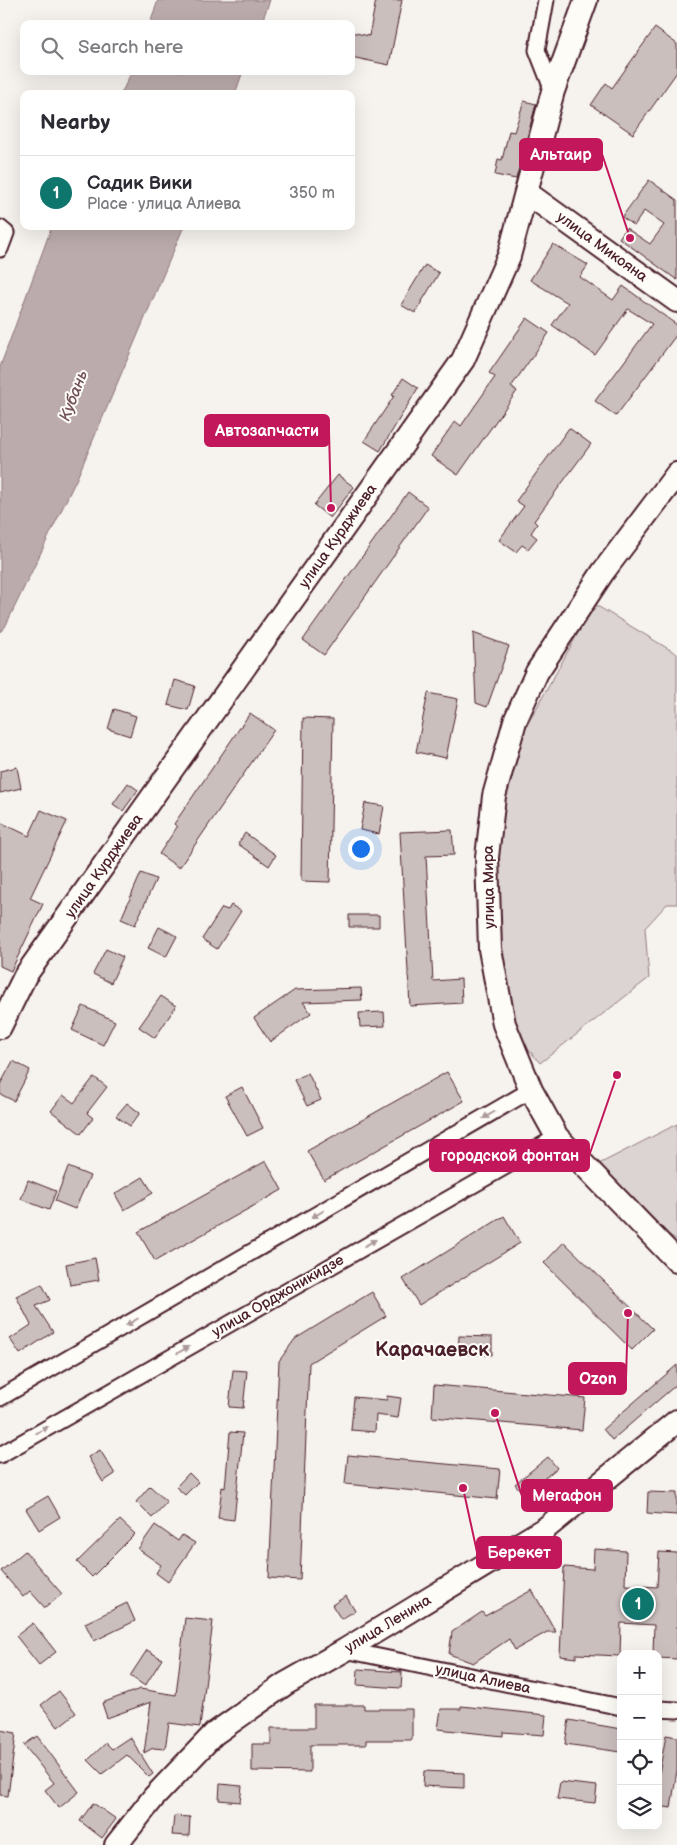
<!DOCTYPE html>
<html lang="en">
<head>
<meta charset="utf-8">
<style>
	:root { --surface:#fff; --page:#f2f2f3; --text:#2b2b33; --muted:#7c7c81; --line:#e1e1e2; --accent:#0f766e }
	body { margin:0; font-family:"Balsamiq Sans",sans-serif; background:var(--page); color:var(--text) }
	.controls { position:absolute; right:15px; bottom:15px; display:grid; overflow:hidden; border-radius:10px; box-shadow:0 5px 20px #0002 }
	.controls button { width:45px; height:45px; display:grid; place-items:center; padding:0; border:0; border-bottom:1px solid var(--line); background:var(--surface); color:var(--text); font:25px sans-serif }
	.you { position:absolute; left:360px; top:848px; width:18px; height:18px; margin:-12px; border:4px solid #fff; border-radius:50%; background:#1a73e8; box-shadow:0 0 0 8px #1a73e833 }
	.badge { display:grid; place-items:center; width:32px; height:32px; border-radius:50%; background:var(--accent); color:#fff; font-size:16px; font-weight:700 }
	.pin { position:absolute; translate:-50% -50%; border:2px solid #fff; box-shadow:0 1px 5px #0006 }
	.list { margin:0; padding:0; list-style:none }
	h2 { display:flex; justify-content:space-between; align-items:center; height:65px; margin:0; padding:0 20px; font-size:21px }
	h2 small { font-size:16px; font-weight:400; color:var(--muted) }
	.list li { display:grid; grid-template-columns:32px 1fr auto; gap:15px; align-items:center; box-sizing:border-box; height:75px; padding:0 20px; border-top:1px solid var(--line) }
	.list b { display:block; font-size:19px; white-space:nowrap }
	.list p { margin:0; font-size:16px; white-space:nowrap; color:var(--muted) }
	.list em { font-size:16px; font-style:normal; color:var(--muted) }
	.icon { flex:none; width:28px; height:28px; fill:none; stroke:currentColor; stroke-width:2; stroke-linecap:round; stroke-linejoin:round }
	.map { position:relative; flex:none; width:677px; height:1845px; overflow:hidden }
	.search { position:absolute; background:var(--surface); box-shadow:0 5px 20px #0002; left:20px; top:20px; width:335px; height:55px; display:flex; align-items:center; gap:12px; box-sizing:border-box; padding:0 18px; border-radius:10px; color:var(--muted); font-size:19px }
	.panel { position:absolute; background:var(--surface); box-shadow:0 5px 20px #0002; left:20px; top:90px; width:335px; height:140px; border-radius:10px }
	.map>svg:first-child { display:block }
	.green { fill:#dcd4d2; stroke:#937a7e }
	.water { fill:#bbabac; stroke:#8e7378 }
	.building { fill:#cbbfbe; stroke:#4a1f2b }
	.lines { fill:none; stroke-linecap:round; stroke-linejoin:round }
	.street-casing { stroke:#4a1f2b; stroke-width:19 }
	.secondary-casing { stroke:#4a1f2b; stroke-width:26 }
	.street { stroke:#fdfcf7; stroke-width:15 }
	.secondary { stroke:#fdfcf7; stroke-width:22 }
	.oneway { fill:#ac999b }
	.labels { text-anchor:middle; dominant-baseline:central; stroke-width:4; stroke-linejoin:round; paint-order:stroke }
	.street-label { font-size:15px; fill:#4a1f2b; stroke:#fdfcf7 }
	.water-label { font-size:16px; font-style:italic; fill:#725058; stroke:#fdfcf7 }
	.district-label { font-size:20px; font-weight:bold; fill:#4a1f2b; stroke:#fdfcf7 }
	.leader { fill:none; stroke:#c2185b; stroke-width:2 }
	.callout-dot { fill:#c2185b; stroke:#fdfcf7; stroke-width:2 }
	.callout { fill:#c2185b; stroke:#c2185b; stroke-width:2 }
	.callout-label { font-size:16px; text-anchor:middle; font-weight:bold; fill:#fff }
</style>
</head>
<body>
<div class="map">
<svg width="677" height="1845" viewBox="0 0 677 1845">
	<rect width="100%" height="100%" fill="#f6f3ef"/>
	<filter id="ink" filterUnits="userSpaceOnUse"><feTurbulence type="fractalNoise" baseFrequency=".02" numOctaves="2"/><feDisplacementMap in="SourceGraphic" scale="10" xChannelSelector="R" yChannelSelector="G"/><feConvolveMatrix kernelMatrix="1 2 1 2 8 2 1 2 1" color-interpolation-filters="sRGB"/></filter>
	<g filter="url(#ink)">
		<path class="green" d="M594,604L677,654V904H667L645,928L649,978L540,1063L528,1049L516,1022L495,920L502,802L525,729Z
			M677,1124V1240L654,1225L597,1165Z"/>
		<path class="water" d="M158,0H270L261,24H150Z
			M132,71H243L235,94H121Z
			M52,226H184L77,478L5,627L0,632V367Z"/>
		<path class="building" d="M376,0H402L389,65L351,57V32L369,36Z
			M655,28L677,44V72L633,134L591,105L606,83L612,88Z
			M524,101L536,104L516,179L495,175L498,159L502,160L509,131L514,132Z
			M649,180L677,200V280L619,238L626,228L650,244L664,225L644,211L634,226L622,217Z
			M553,244L588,265L580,277L613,300L623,286L677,325V334L616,416L595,401L652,324L628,309L595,355L552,325L568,303L530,280Z
			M425,265L439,273L415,313L401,305Z
			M527,318L549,333L511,387L517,391L458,475L431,456L455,421L461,426L495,377L489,373Z
			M403,378L418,388L380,451L364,441L394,396L392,395Z
			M569,428L591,444L534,521L537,524L531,533L537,538L528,549L522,545L516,552L499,540L524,506L516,501Z
			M338,475L354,487L330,518L314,505Z
			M408,492L428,507L324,655L303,640Z
			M473,633L509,646L487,707L476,703Z
			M175,680L195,686L188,710L168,705Z
			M428,693L458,699L446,758L416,752Z
			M114,709L136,716L130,736L108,729Z
			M250,713L274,730L179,868L159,854L177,827L174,824Z
			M303,718L333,719L330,882L301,881Z
			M17,767L21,788L0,793V771Z
			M128,783L138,790L123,811L113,804Z
			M365,803L384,806L379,834L360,830Z
			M41,810L67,821L30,898L43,904L11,971L0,966V822L29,836Z
			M452,830L454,855L426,856L433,981L461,979L462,1003L410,1006L400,832Z
			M245,833L276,855L269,866L238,844Z
			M141,873L156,879L135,925L121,919Z
			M231,905L241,911L217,949L202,939L222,908L228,910Z
			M349,915H379V927H349Z
			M159,927L177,936L166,957L148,948Z
			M106,949L123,957L111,983L93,974Z
			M361,988L362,1000L303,1002L311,1013L270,1042L254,1018L295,990Z
			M161,996L176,1006L155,1038L139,1027Z
			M83,1006L115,1021L103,1045L72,1030Z
			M384,1012L385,1026L360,1027L359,1013Z
			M13,1061L30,1070L14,1101L0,1094V1085Z
			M447,1072L464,1101L324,1180L307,1151Z
			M308,1073L321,1100L307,1106L294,1080Z
			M94,1077L107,1087L87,1113L93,1118L81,1134L51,1111L63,1095L74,1103Z
			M242,1087L263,1128L247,1136L225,1096Z
			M127,1103L140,1113L130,1126L116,1116Z
			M266,1161L282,1190L155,1261L138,1232Z
			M68,1167L90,1176L75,1209L55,1201Z
			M143,1177L153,1193L124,1210L115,1194Z
			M28,1180L56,1191L49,1210L21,1199Z
			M504,1216L520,1243L419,1305L403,1279Z
			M564,1242L653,1329L632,1350L544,1263Z
			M95,1258L99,1280L70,1285L66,1264Z
			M42,1284L50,1300L36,1306L53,1332L20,1354L10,1339L31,1325L16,1296Z
			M372,1292L386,1316L309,1363L300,1580L269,1578L279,1361L295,1339Z
			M459,1336L492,1337V1355L458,1354Z
			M677,1365V1384L612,1440L603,1429Z
			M233,1370L247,1371L243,1408L229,1407Z
			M434,1385L585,1398L582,1430L432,1417Z
			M387,1396L401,1398L398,1418L376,1415L375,1432L351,1430L354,1397L387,1400Z
			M230,1432L243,1433L234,1520L218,1518L222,1487L225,1488Z
			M100,1450L115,1474L103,1482L88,1457Z
			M348,1455L500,1469L497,1499L345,1484Z
			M548,1457L557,1468L524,1495L515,1484Z
			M189,1473L198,1482L185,1495L176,1487Z
			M150,1486L167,1502L152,1518L136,1502Z
			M648,1492L677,1493V1515L647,1513Z
			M48,1496L60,1517L39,1530L26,1509Z
			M120,1520L135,1534L92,1577L77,1562Z
			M155,1525L178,1541L182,1535L195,1543L168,1582L156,1573L161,1565L138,1549Z
			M594,1549L626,1551L625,1585L657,1587L659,1552L677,1553V1659L658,1658V1654H653L654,1625L621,1623L620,1656L576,1654V1658L560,1656L564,1567L593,1569Z
			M25,1551L62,1594L45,1608L30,1591L23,1597L1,1571Z
			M532,1590L556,1632H547L515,1650L509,1639L473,1663L449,1654L452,1632L482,1612L485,1616Z
			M346,1596L355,1611L341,1619L332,1605Z
			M127,1603L135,1621L94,1641L85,1623Z
			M185,1618L213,1621L200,1727L169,1723L165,1749L153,1748L144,1753L151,1702L107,1718L102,1703L140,1689L176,1695Z
			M33,1623L56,1652L39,1665L16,1636Z
			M147,1650L162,1659L145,1686L130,1676Z
			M358,1669L402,1672L401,1688L357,1685Z
			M59,1691L76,1713L58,1727L41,1705Z
			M314,1705H364V1709H412V1740H366V1745H310V1772L252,1771V1744H271V1728H314Z
			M461,1706L546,1715L544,1735L503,1732V1736L438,1729L441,1709H461Z
			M569,1720L621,1729V1752L565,1744Z
			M0,1730L16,1733L8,1796L0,1795Z
			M666,1735L677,1737V1770L671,1808L658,1806V1779Z
			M37,1736L79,1792L59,1808L45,1790L54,1783L24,1745Z
			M130,1737L153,1774L149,1777L127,1755L102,1774L88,1760L106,1743L112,1749Z
			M424,1771L464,1773V1788L423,1786Z
			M560,1782L597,1786L595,1803L557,1799Z
			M220,1784L242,1786L240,1802L219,1800Z
			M93,1803L116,1819L102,1838L80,1821Z
			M174,1816L190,1817L189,1836L172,1835Z"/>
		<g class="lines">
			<defs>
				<path id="street" d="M546,0L537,50L553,91
					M0,228L6,233L0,249
					M0,1398L531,1090
					M0,1455L557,1137
					M345,1650L621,1707
					M658,1709L677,1710"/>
				<path id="secondary" d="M527,193L677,301
					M677,474L603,572L537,672L515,721L494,796L487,857L490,949L504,1024L531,1090L557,1137L677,1261
					M0,1027L25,976L463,360L509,256L553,91L586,0
					M116,1845L154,1797L214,1734L285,1684L345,1650L546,1528L677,1421"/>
			</defs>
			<use href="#street" class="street-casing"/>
			<use href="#secondary" class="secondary-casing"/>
			<use href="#street" class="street"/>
			<use href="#secondary" class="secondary"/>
		</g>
		<defs><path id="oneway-solid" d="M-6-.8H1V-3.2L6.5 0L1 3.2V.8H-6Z" transform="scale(1.25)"/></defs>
		<g class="oneway">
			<use href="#oneway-solid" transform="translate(489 1115) rotate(150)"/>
			<use href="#oneway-solid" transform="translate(318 1214) rotate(150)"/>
			<use href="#oneway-solid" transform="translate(370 1243) rotate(-30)"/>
			<use href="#oneway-solid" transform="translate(132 1322) rotate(150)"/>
			<use href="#oneway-solid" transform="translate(183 1350) rotate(-30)"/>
			<use href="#oneway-solid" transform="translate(42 1430) rotate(-30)"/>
		</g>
	</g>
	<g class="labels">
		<g class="street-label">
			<text transform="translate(602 247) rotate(36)">улица Микояна</text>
			<text transform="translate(338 536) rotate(-55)">улица Курджиева</text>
			<text transform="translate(104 866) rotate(-55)">улица Курджиева</text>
			<text transform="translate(489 887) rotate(-91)">улица Мира</text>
			<text transform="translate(278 1296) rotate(-30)">улица Орджоникидзе</text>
			<text transform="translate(388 1624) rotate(-31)">улица Ленина</text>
			<text transform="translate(483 1679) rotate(12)">улица Алиева</text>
		</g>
		<g class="water-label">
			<text transform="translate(74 396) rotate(-69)">Кубань</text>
		</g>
		<g class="district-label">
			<text x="432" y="1350">Карачаевск</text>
		</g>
	</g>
	<path class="leader" d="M630 238L602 154M331 508L329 431M617 1075L589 1156M628 1313L626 1378M495 1413L522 1496M463 1488L477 1552"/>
	<g class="callout-dot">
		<circle cx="630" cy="238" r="5"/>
		<circle cx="331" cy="508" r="5"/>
		<circle cx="617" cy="1075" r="5"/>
		<circle cx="628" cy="1313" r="5"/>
		<circle cx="495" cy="1413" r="5"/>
		<circle cx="463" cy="1488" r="5"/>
	</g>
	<g class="callout">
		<rect x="520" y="139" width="82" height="31" rx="5"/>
		<rect x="205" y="415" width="124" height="31" rx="5"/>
		<rect x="430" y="1140" width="159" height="31" rx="5"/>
		<rect x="569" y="1363" width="57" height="31" rx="5"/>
		<rect x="522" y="1480" width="90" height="31" rx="5"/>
		<rect x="477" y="1537" width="84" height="31" rx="5"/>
	</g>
	<g class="callout-label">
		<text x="561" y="160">Альтаир</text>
		<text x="267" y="436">Автозапчасти</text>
		<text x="510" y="1161">городской фонтан</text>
		<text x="598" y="1384">Ozon</text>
		<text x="567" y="1501">Мегафон</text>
		<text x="519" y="1558">Берекет</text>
	</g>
</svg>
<div class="controls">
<button>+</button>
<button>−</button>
<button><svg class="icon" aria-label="locate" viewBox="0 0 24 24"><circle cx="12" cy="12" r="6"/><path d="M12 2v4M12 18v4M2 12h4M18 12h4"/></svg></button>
<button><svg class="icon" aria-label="layers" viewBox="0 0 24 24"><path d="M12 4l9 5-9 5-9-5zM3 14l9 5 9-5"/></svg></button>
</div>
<div class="you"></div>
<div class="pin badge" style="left:638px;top:1604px">1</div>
<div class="search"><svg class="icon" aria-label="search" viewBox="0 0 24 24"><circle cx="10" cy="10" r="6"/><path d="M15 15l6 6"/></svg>Search here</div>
<section class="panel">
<h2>Nearby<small></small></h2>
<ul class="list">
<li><span class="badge">1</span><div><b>Садик Вики</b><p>Place · улица Алиева</p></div><em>350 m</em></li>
</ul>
</section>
</div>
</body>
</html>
